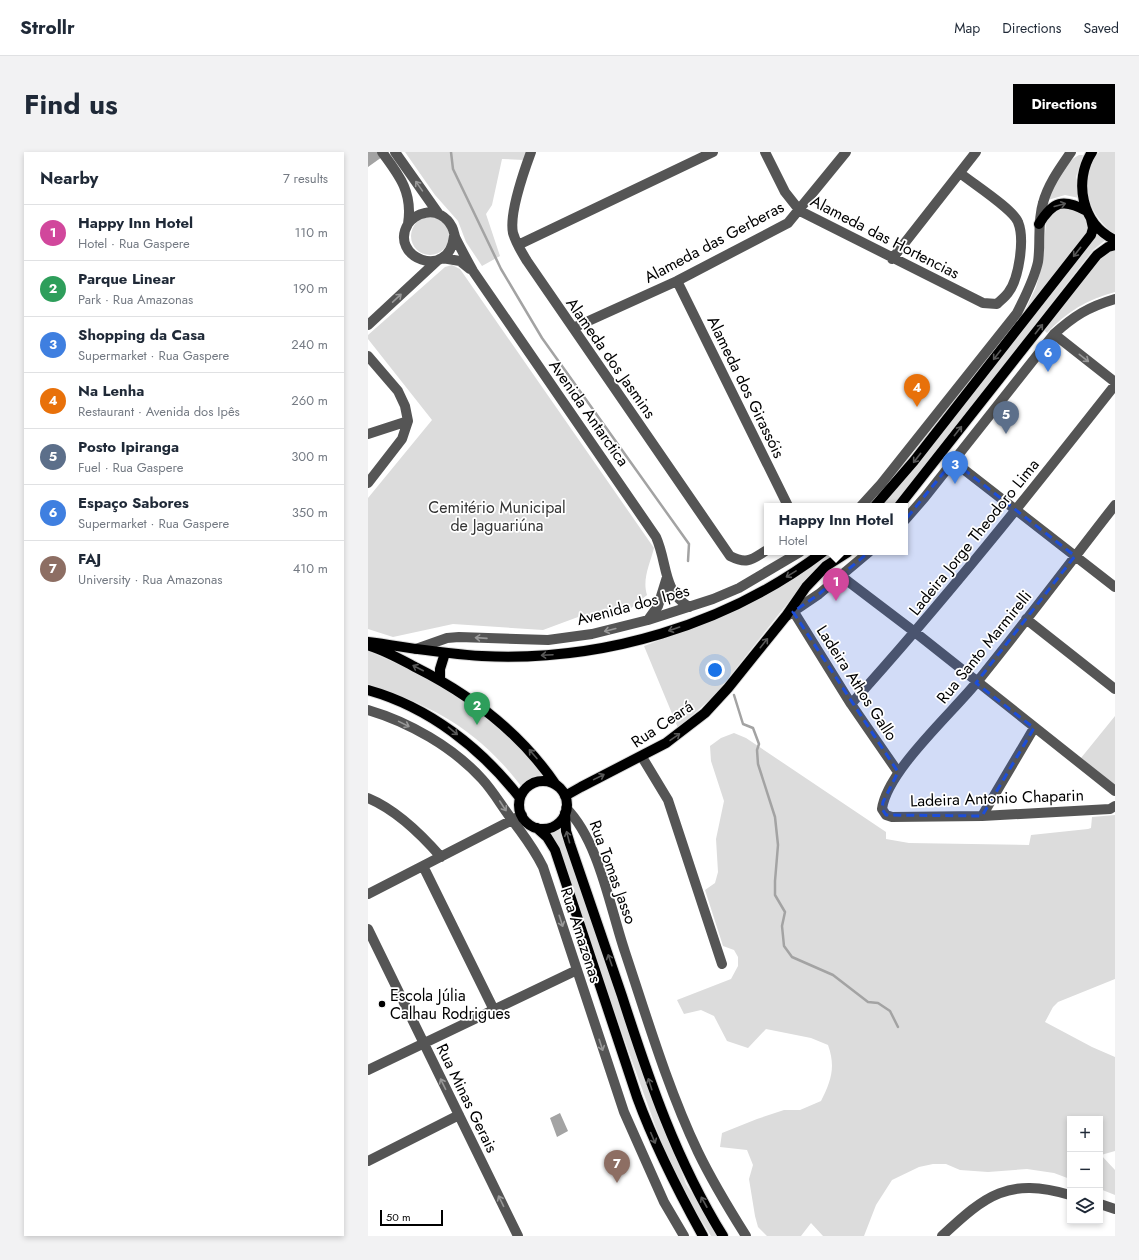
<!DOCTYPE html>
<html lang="en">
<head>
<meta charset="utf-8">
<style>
	:root { --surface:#fff; --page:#f2f2f3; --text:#1f2937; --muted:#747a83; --line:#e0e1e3; --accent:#000 }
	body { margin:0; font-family:Jost,sans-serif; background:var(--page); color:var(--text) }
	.controls { position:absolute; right:12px; bottom:12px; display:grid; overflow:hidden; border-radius:0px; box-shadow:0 2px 6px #0003 }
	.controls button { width:36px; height:36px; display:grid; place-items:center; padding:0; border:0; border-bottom:1px solid var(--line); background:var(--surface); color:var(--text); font:20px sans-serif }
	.scale { position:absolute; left:12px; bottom:10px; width:63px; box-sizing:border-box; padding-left:4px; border:2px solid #000; border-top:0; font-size:11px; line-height:14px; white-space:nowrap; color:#000; -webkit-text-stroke:3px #fff; paint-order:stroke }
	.you { position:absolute; left:347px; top:518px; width:14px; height:14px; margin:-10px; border:3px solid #fff; border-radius:50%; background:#1a73e8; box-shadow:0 0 0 6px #1a73e833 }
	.badge { display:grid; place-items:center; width:26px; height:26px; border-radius:50%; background:var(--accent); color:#fff; font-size:13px; font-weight:700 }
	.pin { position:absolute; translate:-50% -33px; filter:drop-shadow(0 1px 2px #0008) }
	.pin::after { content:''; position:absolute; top:21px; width:14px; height:12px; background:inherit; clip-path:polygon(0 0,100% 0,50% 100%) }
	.popup { position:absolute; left:396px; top:351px; width:144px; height:52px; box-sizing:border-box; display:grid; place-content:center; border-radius:0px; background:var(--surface); filter:drop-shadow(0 1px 3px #0005); font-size:13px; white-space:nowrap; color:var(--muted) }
	.popup b { font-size:15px; color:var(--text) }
	.popup::after { content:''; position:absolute; left:50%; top:100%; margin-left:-8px; border:8px solid transparent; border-top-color:var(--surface) }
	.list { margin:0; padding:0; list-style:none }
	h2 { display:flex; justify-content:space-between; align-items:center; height:52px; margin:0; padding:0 16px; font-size:17px }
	h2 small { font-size:13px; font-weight:400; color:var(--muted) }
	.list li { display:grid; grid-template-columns:26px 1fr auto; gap:12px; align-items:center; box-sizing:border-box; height:56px; padding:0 16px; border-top:1px solid var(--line) }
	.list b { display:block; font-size:15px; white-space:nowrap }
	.list p { margin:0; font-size:13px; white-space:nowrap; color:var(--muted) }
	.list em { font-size:13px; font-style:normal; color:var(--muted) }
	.icon { flex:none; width:22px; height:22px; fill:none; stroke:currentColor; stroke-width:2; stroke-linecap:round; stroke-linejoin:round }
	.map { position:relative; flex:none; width:747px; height:1084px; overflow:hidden; border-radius:0px }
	header { display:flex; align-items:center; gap:24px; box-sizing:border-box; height:56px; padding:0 20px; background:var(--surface); border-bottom:1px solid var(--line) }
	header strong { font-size:19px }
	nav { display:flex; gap:22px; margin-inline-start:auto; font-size:14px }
	.intro { display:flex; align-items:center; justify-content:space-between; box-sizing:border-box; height:96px; padding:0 24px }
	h1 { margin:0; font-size:28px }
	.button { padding:10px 18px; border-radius:0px; background:var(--accent); color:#fff; font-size:14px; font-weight:700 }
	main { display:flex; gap:24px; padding:0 24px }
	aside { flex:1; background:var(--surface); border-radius:0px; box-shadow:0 2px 6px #0003 }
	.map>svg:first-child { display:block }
	.green { fill:#dcdcdc }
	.water { fill:#a3a3a3 }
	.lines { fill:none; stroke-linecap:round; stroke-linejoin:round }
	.stream { stroke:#a3a3a3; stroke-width:2.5 }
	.major-casing { stroke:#dbdbdb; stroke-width:12 }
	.minor { stroke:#555; stroke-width:10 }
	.major { stroke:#000; stroke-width:10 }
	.oneway { stroke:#999 }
	.oneway2 { stroke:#595959 }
	.marked { fill:#1d4ed8; fill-opacity:0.2; stroke:#1d4ed8; stroke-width:3; stroke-dasharray:8 5; stroke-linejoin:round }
	.poi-dot { fill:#000; stroke:#fff; stroke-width:1.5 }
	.labels { text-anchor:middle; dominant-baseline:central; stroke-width:3.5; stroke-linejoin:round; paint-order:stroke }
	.street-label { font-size:16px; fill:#000; stroke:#fff }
	.park-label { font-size:16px; fill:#333; stroke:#fff }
	.poi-label { font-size:16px; fill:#000; stroke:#fff; text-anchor:start }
</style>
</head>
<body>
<header>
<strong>Strollr</strong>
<nav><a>Map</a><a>Directions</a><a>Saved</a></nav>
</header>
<div class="intro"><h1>Find us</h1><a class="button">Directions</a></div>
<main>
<aside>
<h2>Nearby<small>7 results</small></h2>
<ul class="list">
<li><span class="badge" style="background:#d1479c">1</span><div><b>Happy Inn Hotel</b><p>Hotel · Rua Gaspere</p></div><em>110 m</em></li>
<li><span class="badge" style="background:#2e9e5b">2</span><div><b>Parque Linear</b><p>Park · Rua Amazonas</p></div><em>190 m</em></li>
<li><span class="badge" style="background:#3f7fe0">3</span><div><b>Shopping da Casa</b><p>Supermarket · Rua Gaspere</p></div><em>240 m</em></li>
<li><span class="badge" style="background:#e8710a">4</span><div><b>Na Lenha</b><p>Restaurant · Avenida dos Ipês</p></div><em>260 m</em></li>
<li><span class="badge" style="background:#5c6f8a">5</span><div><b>Posto Ipiranga</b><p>Fuel · Rua Gaspere</p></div><em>300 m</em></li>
<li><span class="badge" style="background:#3f7fe0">6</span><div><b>Espaço Sabores</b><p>Supermarket · Rua Gaspere</p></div><em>350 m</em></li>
<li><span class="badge" style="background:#8d6e63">7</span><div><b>FAJ</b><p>University · Rua Amazonas</p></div><em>410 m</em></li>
</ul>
</aside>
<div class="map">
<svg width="747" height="1084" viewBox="0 0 747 1084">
	<rect width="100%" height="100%" fill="#fff"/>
	<path class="green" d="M37,0H159L156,8L134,7L124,53L118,62L132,104L114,114L98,90L90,69L67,43Z
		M731,0H747V83C720,62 708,29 731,0Z
		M711,3H715L708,25L711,46L697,43L680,48C686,33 695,11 711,3Z
		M697,54L716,62L721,72L719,81L656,161L668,135L675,109L678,70L681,62Z
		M43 84a19 19 0 1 1 38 0a19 19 0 1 1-38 0Z
		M730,80L739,87L725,98L537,340L524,354H515L722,92Z
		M747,97V140C720,147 698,160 679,181L676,178L732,107L739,100Z
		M84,113L92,117L286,396C282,412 274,427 279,443L257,461L210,465L175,478L85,472L25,485L0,477V346L64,268L0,187V183L77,115Z
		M464,400H471L450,415L441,424L347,543L310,576L276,494L368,459L407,438Z
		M0,499C49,520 101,545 140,581C154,594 165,609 178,623L164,625L153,634C109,577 67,555 0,532Z
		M747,564V634L713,606Z
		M366,581L378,586L518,680V687L541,691L661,693L663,683L720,677L723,676L724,665L747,663V827L690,850L685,855L677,870L724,895L747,905V999L733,1003L747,1018V1043L732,1037V967H702V1027L686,1021L659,1017L620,1020L592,1018L578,1012H565L551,1015L524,1028L508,1053L496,1084H455L443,1071L433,1084H399L390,1075L387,1064L381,1027L385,1013L379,998L352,995L354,981L389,967L416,958H432L453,949C463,929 468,915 460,893L443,886L398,877L380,896L359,889L346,864L333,858L316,862L309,848L363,827L370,814V805L366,798L355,794L337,738L347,731L350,720L348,687L356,649L343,609L342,594L353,586Z
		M195,670L257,868L318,1032L352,1084H343L311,1033L292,987L182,680Z"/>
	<path class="water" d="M0,0H21L0,15Z
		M192,961L200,979L189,985L182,966Z"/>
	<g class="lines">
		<path class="stream" d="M83,0L85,17L133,117L174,186L321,392L320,409
			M366,543L375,572L385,576L391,592L389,598L390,612L407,665L410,693L407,729V743L417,760L414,774L416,794L424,805L465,823L500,850L510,851L522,859L530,875"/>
		<defs>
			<path id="major" d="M724,0C705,29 714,73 747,88
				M671,72C685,49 695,46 719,59
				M507,354L546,309L723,83L725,76L723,67
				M531,354L729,103L740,95L747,93
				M0,490C38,495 76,502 114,504C234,510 359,473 455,400
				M2,494C18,499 32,507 47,515C103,543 152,580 188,633
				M72,528V517L77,501
				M0,538C61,555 113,596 152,646
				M151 653a24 24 0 1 1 48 0a24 24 0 1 1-48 0Z
				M197,644L213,635L298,591L337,561L360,536L418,464L438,435L458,414L480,400
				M197,661L198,679L202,692C219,743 237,793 254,844C281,928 308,1008 355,1084
				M169,676L179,685L187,698L269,945C287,994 310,1039 335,1084"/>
		</defs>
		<use href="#major" class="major-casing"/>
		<path class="minor" d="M14,0C32,24 45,41 40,72
			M27,0L70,61
			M163,0C156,19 141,62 145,81C148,91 154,101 159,109L362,404C380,413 384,407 399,398
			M397,0L417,40L432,59L615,151L629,152C633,148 637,145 640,141C651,127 657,87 650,70C645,57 604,31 592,21
			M86,84C81,130 20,105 40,72C43,67 50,62 57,61C68,58 79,65 84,75C86,79 86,83 88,87C93,97 99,108 105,119L288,385C300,412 294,438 321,455
			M150,93L345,0
			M74,106L92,109L102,117
			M524,107L608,0
			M309,129L420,354
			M0,173L70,108
			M205,176L309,129L420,71L478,0
			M686,182L747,230
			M0,204L30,239L37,254L40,269L34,287L0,331
			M0,282L40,269
			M585,309L747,435
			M747,353C701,412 656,472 609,530C584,561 519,619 514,657L518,663L524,665L614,664L742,657L747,654
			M493,354L513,332L649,161C657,145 666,128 670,110C673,90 669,71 675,51C680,32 692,16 703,0
			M537,368L557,345L686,182C706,164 720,155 747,147
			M473,424L548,481L747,639
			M424,457L483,552L530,620
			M420,463L451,442L501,400
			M658,467L747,537
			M280,468L290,454L299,425
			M48,497L79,486L91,485L180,488L224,482L280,468L345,447L371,436L432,400
			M483,552C576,449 662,341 747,233
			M0,558C41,570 85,595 114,627C126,640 134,655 145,669C158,687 165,695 175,715L256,960L296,1050L316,1084
			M274,605L300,648L354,812
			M0,646C29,658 53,682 73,705
			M198,656C231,689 242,756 257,800C279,866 300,937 330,1000C344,1029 361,1057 378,1084
			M614,664L666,576
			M55,714L126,858
			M0,742L154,663
			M0,777L150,1084
			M0,918L209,818
			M0,1009L91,963
			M732,1052L747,1057
			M574,1084C618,1043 640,1025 702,1043"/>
		<use href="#major" class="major"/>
	</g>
	<defs><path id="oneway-shaft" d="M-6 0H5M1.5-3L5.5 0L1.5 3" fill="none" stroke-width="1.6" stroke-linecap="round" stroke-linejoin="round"/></defs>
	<g class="oneway">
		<use href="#oneway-shaft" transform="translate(51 34) rotate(-125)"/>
		<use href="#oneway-shaft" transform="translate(29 146) rotate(-43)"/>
		<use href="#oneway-shaft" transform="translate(716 206) rotate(38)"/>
		<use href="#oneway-shaft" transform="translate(242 478) rotate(166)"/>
		<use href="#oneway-shaft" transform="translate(113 486) rotate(-176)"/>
		<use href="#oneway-shaft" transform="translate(36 572) rotate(26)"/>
		<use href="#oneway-shaft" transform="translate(135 654) rotate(57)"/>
		<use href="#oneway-shaft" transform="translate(193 769) rotate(72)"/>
		<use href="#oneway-shaft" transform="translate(233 893) rotate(72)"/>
		<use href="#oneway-shaft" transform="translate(75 932) rotate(-116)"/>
		<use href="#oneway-shaft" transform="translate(133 1049) rotate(-116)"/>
	</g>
	<g class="oneway2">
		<use href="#oneway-shaft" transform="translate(692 53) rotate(-15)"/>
		<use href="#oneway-shaft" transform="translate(709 100) rotate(128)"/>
		<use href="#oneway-shaft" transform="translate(671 177) rotate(-52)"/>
		<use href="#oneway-shaft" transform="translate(629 203) rotate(128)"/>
		<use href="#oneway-shaft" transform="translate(590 279) rotate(-52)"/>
		<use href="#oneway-shaft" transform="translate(549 306) rotate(128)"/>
		<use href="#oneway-shaft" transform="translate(423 422) rotate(148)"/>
		<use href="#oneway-shaft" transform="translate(306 477) rotate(161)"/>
		<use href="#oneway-shaft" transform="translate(396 491) rotate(-51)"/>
		<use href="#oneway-shaft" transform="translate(179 503) rotate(177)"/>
		<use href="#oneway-shaft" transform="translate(50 516) rotate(-153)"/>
		<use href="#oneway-shaft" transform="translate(85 579) rotate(40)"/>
		<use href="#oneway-shaft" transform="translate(307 585) rotate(-35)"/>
		<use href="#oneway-shaft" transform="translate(165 602) rotate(-131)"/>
		<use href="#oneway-shaft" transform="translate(231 625) rotate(-26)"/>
		<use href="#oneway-shaft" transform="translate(200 685) rotate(-105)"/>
		<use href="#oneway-shaft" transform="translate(242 808) rotate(-109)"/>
		<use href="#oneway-shaft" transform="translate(282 932) rotate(-108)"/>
		<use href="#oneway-shaft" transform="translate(285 986) rotate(67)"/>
		<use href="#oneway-shaft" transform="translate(336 1050) rotate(-119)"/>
	</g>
	<path class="marked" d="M585,309L707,404L608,531L666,576L614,664L518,663L514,657L515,650L530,620L425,460L451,442L533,373Z"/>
	<circle class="poi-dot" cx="14" cy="852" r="4"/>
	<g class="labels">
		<g class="street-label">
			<text transform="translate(517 85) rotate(27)">Alameda das Hortencias</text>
			<text transform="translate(346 90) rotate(-28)">Alameda das Gerberas</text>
			<text transform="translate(243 206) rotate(55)">Alameda dos Jasmins</text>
			<text transform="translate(378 235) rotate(64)">Alameda dos Girassóis</text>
			<text transform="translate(221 261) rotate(55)">Avenida Antarctica</text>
			<text transform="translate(606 385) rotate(-51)">Ladeira Jorge Theodoro Lima</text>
			<text transform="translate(265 453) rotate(-15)">Avenida dos Ipês</text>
			<text transform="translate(616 495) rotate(-51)">Rua Santo Marmirelli</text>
			<text transform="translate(489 531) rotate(57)">Ladeira Athos Gallo</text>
			<text transform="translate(294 572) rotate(-34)">Rua Ceará</text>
			<text transform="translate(629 646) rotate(-2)">Ladeira Antonio Chaparin</text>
			<text transform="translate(245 720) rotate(70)">Rua Tomas Jasso</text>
			<text transform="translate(213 783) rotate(72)">Rua Amazonas</text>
			<text transform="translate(99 946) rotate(64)">Rua Minas Gerais</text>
		</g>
		<g class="park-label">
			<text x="129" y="355">Cemitério Municipal<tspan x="129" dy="18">de Jaguariúna</tspan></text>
		</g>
		<g class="poi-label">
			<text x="22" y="843">Escola Júlia<tspan x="22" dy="18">Calhau Rodrigues</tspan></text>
		</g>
	</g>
</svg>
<div class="controls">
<button>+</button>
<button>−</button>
<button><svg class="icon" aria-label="layers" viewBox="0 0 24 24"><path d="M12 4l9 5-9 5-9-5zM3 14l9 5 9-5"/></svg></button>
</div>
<div class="scale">50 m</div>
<div class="you"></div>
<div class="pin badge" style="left:468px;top:449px;background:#d1479c">1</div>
<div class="popup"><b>Happy Inn Hotel</b>Hotel</div>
<div class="pin badge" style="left:109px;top:573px;background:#2e9e5b">2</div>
<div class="pin badge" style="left:587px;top:332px;background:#3f7fe0">3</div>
<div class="pin badge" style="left:549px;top:255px;background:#e8710a">4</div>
<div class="pin badge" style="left:638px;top:282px;background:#5c6f8a">5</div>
<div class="pin badge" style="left:680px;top:220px;background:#3f7fe0">6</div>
<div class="pin badge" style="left:249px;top:1031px;background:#8d6e63">7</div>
</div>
</main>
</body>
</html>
